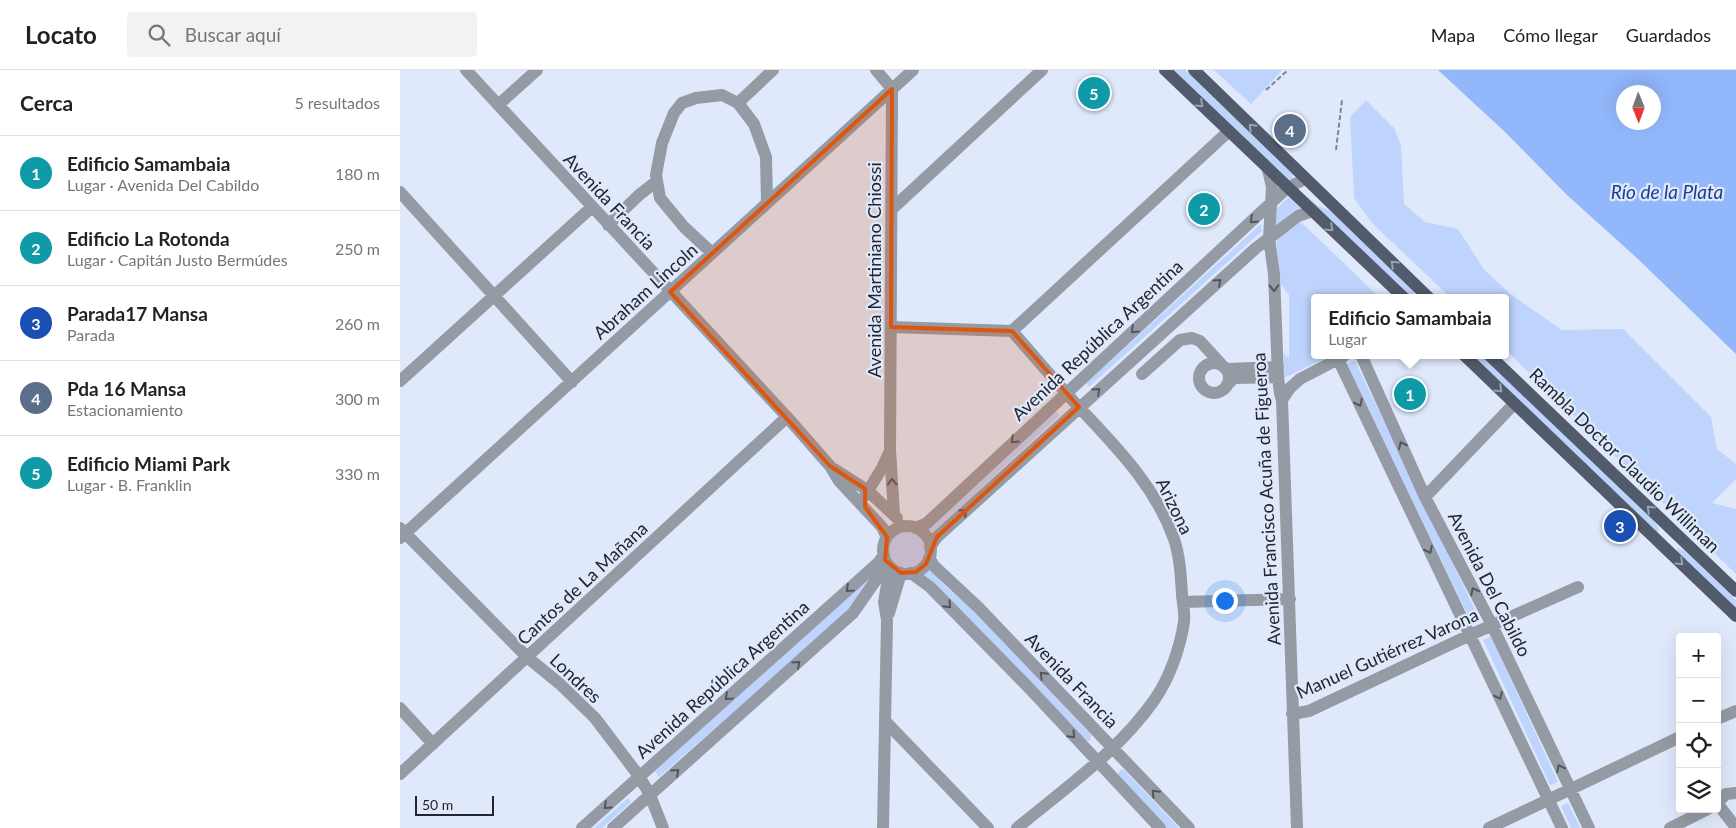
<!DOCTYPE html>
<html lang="es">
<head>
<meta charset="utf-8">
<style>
	:root { --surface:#fff; --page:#f2f2f2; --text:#222; --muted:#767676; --line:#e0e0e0; --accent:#b45309 }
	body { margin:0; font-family:Lato,sans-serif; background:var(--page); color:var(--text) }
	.controls { position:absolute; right:15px; bottom:15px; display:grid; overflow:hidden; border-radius:5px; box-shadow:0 5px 20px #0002 }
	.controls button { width:45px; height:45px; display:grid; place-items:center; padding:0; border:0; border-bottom:1px solid var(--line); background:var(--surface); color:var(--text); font:25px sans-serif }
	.compass { position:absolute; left:1216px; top:15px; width:45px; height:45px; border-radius:50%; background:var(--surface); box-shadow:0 5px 20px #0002; rotate:179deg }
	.scale { position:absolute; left:15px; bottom:12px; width:79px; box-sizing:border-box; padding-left:5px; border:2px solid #22262f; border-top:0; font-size:14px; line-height:18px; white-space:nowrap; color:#22262f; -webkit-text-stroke:4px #dfe9fb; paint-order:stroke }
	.you { position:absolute; left:824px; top:530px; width:18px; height:18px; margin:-12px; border:4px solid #fff; border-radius:50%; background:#1a73e8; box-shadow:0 0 0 8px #1a73e833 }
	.badge { display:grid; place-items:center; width:32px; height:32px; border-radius:50%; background:var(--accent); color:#fff; font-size:16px; font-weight:700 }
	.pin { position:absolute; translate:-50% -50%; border:2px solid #fff; box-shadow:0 1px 5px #0006 }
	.popup { position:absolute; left:911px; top:224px; width:198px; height:65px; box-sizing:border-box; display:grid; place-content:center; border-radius:5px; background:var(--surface); filter:drop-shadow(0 1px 4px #0005); font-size:16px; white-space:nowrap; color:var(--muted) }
	.popup b { font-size:19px; color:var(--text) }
	.popup::after { content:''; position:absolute; left:50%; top:100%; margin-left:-10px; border:10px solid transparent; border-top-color:var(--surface) }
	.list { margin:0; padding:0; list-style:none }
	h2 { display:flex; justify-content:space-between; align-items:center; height:65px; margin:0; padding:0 20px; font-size:21px }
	h2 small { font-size:16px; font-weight:400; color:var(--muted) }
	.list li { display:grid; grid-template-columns:32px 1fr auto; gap:15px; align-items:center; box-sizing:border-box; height:75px; padding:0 20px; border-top:1px solid var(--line) }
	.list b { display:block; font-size:19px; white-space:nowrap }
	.list p { margin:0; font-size:16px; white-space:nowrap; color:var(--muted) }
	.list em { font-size:16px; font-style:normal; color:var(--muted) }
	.icon { flex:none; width:28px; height:28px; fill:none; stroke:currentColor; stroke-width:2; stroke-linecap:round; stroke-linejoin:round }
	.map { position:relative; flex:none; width:1336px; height:758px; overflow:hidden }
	header { display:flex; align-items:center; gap:30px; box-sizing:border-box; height:70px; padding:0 25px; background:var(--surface); border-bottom:1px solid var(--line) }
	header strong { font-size:24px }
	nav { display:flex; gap:28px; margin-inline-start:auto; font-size:18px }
	.search { width:350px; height:45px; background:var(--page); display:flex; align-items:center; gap:12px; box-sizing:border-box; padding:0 18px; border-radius:5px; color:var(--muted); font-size:19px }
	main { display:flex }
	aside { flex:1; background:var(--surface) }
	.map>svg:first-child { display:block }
	.green { fill:#bed4fc }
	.water { fill:#92b7fa; fill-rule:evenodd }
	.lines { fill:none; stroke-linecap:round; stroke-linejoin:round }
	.path { stroke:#7e8592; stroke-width:2; stroke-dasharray:5 2.5; stroke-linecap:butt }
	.minor { stroke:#959ba4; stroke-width:12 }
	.major { stroke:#525b6b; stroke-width:12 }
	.oneway { stroke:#98a2b3 }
	.oneway2 { stroke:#50555e }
	.marked { fill:#de560e; fill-opacity:0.2; stroke:#de560e; stroke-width:4; stroke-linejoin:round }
	.labels { text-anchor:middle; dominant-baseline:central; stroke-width:4.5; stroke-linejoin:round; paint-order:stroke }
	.street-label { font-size:18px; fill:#22262f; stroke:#dfe9fb }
	.water-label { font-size:19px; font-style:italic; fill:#193f8c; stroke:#dfe9fb }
</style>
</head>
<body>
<header>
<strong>Locato</strong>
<div class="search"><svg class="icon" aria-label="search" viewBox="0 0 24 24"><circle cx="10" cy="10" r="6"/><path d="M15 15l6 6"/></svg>Buscar aquí</div>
<nav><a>Mapa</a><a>Cómo llegar</a><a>Guardados</a></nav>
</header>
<main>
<aside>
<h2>Cerca<small>5 resultados</small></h2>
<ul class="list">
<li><span class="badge" style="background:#0f9aa8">1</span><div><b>Edificio Samambaia</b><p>Lugar · Avenida Del Cabildo</p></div><em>180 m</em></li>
<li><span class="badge" style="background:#0f9aa8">2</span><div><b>Edificio La Rotonda</b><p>Lugar · Capitán Justo Bermúdes</p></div><em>250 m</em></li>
<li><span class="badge" style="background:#1a4fb4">3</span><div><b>Parada17 Mansa</b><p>Parada</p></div><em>260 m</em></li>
<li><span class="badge" style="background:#5c6f8a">4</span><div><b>Pda 16 Mansa</b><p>Estacionamiento</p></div><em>300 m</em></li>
<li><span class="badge" style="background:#0f9aa8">5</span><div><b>Edificio Miami Park</b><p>Lugar · B. Franklin</p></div><em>330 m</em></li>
</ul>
</aside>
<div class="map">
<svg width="1336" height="758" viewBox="0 0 1336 758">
	<rect width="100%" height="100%" fill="#dfe9fb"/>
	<path class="green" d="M774,0H785L893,104L892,109L888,110Z
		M814,0H882L851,34Z
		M966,30L994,58L1001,76L1004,134L1025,152L1058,159L1083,198L1110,224L1162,260L1223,259L1311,347L1317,379L1336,394V409L1312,433L1336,439V504L1105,279V228H1051L972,153L954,128L950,47Z
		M901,122L917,135L933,142L1014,220L1013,225L1010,226Z
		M889,127L900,138L892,142L876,156L875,140Z
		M901,152L980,228H915V285H932L886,307H884V284L889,288V225L881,214L876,168Z
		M861,154L862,161L689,317L686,313Z
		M1070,285H1081L1254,451L1259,459L1258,462L1255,461Z
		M955,291L1080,550L1072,554L947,294Z
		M656,341L660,345L533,463L528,458Z
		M489 480a18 18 0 1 1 36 0a18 18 0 1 1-36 0Z
		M1278,478L1285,481L1336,530V540L1276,481Z
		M481,496L449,541L259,707L255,701Z
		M529,498L547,518L570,537L691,665L690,671H685L523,504Z
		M1091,566L1158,712L1150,715L1083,570Z
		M721,700H724L779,758H766L718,707V703Z
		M228,728L231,732L202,758H194Z
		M1168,733L1180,758H1171L1161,736Z"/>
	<path class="water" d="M1038,0H1336V284L1238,189L1167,125L1104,61ZM1224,22H1254V52H1224Z"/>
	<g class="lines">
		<path class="path" d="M866,20L888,0
			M936,80L942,30"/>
		<path class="minor" d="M66,0L387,347L430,396L439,411L482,457L487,467
			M476,0L492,19
			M492,19L490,380L494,444
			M338,33L373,0
			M98,35L137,0
			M868,100L872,117L869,168L874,204L878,307L880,323L882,330L897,758
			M0,122L172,312
			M492,139L642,0
			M208,155L239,125L257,111
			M312,183L284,157L260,128L256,105L262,73L274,43L282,33L296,28L322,25L338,33L354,54L366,87L367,133
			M491,257L612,261C634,286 655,311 677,335C715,376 755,415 774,469C780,487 781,507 782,525C783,534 785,544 784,552C780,578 770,607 755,629C719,681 665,718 617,758
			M612,261L829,61
			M961,285L1025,427L1092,555L1189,758
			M938,289L1162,758
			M799 308a15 15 0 1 1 30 0a15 15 0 1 1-30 0Z
			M828,299L878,297
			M742,304L780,270L792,268L800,271L821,294
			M0,311L192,137
			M828,314L834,308L878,307
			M882,330L890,318L900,309L944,286
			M434,399L467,420L497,448
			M465,426L482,398L489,383
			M1025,427L1114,334
			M483 480a24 24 0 1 1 48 0a24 24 0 1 1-48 0Z
			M0,458L127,587L160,614L195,648L239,706L250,725L263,758
			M515,458L527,453L887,118L905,109
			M0,468L513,0
			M530,477L537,467L856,178L898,146L912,141
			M529,488L535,497L579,538L789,758
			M511,503L530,517L630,619L760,758
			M783,532L890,529
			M489,543L501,503
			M0,638L33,674
			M892,644L909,641L1070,565L1178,517
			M1317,649L1336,641
			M485,651L588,758
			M0,704L387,347
			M1317,733L1334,755
			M1317,733L1326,724L1336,723
			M182,758L478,493L484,485
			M213,758L453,543L478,507L488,495
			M483,758L487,550L484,532L490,497
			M1089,758L1280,667
			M1270,758L1308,739"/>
		<path class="major" d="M765,0L1004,228
			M794,0L1029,228
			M1064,285L1336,546
			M1089,285L1336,521"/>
	</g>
	<defs><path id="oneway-chevron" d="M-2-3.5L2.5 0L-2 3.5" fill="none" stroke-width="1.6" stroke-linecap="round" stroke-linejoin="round" transform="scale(1.25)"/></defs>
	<g class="oneway">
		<use href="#oneway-chevron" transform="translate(800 34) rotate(43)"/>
		<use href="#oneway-chevron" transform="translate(852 57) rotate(-135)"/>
		<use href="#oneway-chevron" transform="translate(930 158) rotate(43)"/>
		<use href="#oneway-chevron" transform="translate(994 194) rotate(-136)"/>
		<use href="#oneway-chevron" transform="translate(1099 319) rotate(44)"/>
		<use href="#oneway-chevron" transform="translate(1250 439) rotate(-136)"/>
		<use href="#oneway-chevron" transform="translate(1280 492) rotate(44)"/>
	</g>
	<g class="oneway2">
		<use href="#oneway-chevron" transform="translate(853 150) rotate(137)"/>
		<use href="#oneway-chevron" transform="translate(818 212) rotate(-42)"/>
		<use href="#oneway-chevron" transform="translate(874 218) rotate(88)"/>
		<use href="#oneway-chevron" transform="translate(734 260) rotate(137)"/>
		<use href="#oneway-chevron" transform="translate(697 321) rotate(-42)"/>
		<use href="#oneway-chevron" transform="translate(959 333) rotate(64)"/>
		<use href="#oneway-chevron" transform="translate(614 370) rotate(137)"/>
		<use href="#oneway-chevron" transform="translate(1002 375) rotate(-115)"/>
		<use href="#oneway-chevron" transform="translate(492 412) rotate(-93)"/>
		<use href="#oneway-chevron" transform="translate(564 442) rotate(-42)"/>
		<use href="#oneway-chevron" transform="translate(1029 480) rotate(64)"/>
		<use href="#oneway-chevron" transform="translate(449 519) rotate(138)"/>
		<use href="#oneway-chevron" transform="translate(1074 521) rotate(-117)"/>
		<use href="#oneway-chevron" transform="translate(548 535) rotate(46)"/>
		<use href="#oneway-chevron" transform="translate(397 594) rotate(-42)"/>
		<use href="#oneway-chevron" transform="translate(643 605) rotate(-134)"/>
		<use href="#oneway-chevron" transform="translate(1099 626) rotate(65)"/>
		<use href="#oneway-chevron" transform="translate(328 627) rotate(138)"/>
		<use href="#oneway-chevron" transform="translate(672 665) rotate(47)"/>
		<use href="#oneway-chevron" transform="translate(1160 698) rotate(-116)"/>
		<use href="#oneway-chevron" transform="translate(276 702) rotate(-42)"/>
		<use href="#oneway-chevron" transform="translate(755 723) rotate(-133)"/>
		<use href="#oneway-chevron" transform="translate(207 736) rotate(138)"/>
	</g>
	<path class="marked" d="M492,19L491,257L612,261L679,337L537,467L526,494L516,502L501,503L485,490L487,467L465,437V419L430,396L270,222Z"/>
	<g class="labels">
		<g class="street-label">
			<text transform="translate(210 131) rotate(47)">Avenida Francia</text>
			<text transform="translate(474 200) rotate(-90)">Avenida Martiniano Chiossi</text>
			<text transform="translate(245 221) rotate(-42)">Abraham Lincoln</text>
			<text transform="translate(697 270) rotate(-43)">Avenida República Argentina</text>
			<text transform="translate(1225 390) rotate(44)">Rambla Doctor Claudio Williman</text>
			<text transform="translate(866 429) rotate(-93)">Avenida Francisco Acuña de Figueroa</text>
			<text transform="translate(775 436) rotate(64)">Arizona</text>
			<text transform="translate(182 513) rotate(-43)">Cantos de La Mañana</text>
			<text transform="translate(1090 514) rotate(63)">Avenida Del Cabildo</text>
			<text transform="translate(987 583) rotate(-24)">Manuel Gutiérrez Varona</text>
			<text transform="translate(176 608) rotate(43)">Londres</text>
			<text transform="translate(322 609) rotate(-42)">Avenida República Argentina</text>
			<text transform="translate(672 610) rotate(46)">Avenida Francia</text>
		</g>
		<g class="water-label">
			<text x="1267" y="121">Río de la Plata</text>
		</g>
	</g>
</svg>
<div class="controls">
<button>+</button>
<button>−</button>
<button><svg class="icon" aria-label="locate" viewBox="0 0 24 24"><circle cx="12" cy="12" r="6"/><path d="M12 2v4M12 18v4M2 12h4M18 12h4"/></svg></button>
<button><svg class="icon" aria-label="layers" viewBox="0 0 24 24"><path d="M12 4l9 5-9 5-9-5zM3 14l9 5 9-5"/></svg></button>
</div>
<svg class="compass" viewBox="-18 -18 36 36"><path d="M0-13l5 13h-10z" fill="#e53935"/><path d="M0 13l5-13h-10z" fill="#767676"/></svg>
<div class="scale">50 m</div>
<div class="you"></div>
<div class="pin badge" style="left:1010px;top:324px;background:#0f9aa8">1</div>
<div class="popup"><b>Edificio Samambaia</b>Lugar</div>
<div class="pin badge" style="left:804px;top:139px;background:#0f9aa8">2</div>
<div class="pin badge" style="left:1220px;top:456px;background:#1a4fb4">3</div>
<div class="pin badge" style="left:890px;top:60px;background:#5c6f8a">4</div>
<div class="pin badge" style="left:694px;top:23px;background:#0f9aa8">5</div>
</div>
</main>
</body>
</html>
